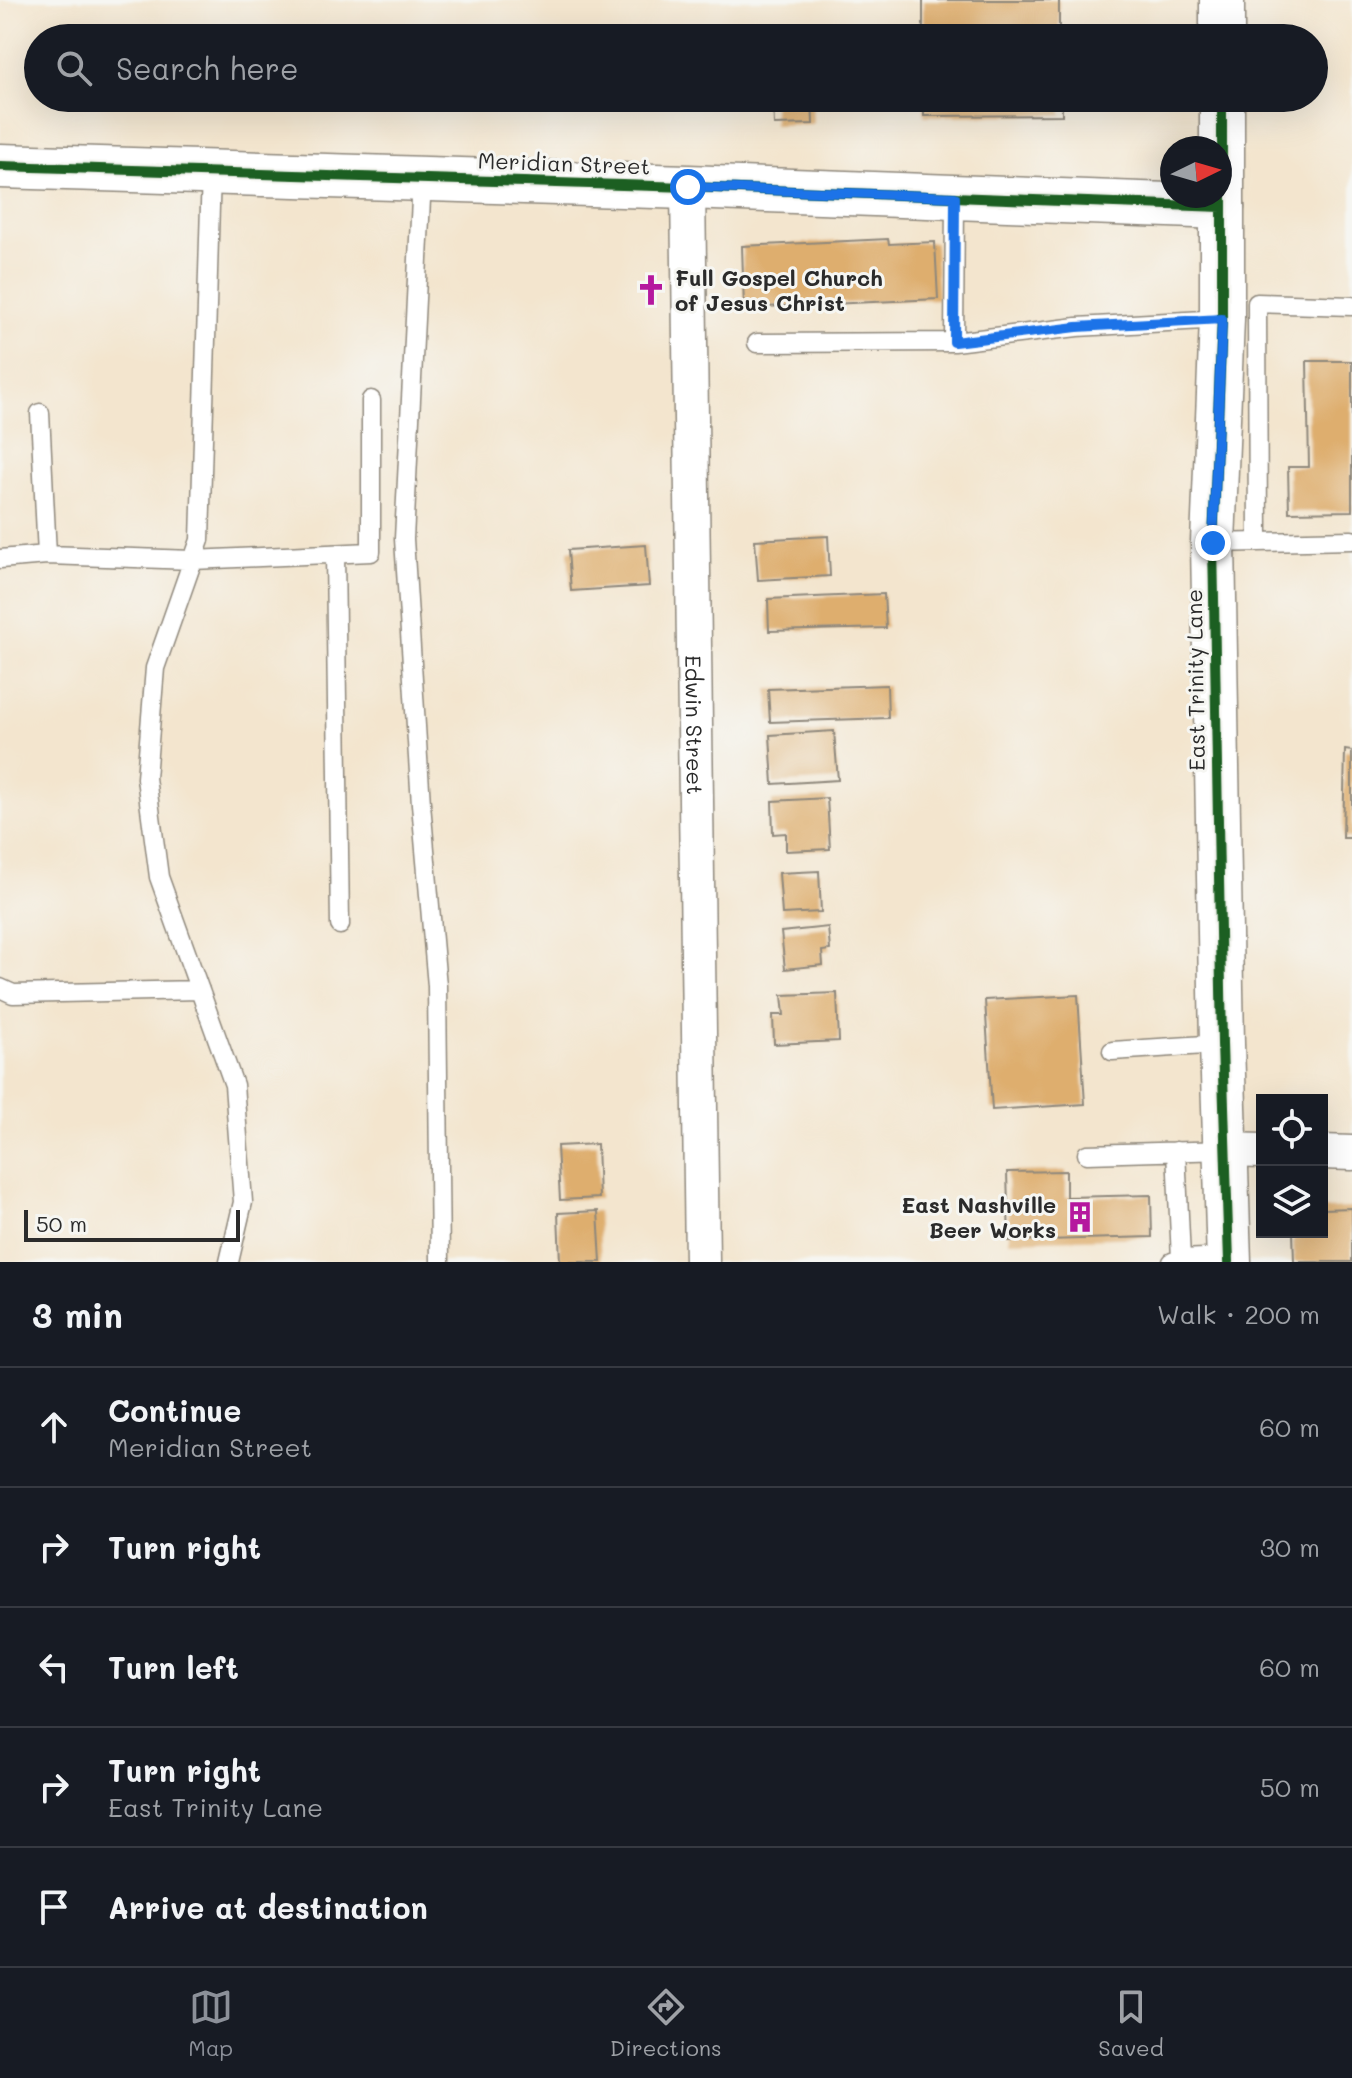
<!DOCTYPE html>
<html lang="en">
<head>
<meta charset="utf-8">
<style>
	:root { --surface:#171b24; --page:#242831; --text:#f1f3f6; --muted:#9ea1a6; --line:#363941; --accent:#8c9099 }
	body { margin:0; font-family:Mali,sans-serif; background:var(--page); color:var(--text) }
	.controls { position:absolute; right:24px; bottom:24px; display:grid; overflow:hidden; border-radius:0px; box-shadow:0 8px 32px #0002 }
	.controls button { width:72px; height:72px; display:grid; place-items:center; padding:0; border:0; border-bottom:2px solid var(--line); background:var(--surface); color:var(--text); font:40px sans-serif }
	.compass { position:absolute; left:1160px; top:136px; width:72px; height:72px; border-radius:50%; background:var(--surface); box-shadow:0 8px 32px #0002; rotate:85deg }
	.scale { position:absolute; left:24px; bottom:20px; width:216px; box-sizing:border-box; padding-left:8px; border:4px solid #2b2b2b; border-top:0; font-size:22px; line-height:28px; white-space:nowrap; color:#2b2b2b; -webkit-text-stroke:6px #f6f6f2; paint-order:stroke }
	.stop { position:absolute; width:24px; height:24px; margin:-18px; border:6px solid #1a73e8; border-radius:50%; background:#fff }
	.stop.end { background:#1a73e8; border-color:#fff; box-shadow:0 2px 8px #0008 }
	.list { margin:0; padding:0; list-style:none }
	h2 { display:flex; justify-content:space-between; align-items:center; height:104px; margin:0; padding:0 32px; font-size:34px }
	h2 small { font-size:26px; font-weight:400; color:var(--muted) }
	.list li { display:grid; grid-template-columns:52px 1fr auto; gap:24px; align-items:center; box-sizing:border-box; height:120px; padding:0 32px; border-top:2px solid var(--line) }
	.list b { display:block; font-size:30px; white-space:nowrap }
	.list p { margin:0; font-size:26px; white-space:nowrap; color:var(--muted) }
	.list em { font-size:26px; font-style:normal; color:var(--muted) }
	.icon { flex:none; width:44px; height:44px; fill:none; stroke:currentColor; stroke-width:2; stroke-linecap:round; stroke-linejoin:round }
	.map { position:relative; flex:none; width:1352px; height:1262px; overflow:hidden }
	.search { position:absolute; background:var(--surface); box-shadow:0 8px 32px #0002; left:24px; right:24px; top:24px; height:88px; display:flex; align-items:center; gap:20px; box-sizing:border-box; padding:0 28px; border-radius:44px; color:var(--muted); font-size:30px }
	.sheet { height:704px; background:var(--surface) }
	nav { display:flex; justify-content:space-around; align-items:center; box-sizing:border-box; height:112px; border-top:2px solid var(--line); background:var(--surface); font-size:22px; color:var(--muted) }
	nav a { display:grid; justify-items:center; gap:4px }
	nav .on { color:var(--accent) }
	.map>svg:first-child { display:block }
	.building { fill:#deae6e }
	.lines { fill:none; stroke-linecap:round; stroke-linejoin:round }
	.service-casing { stroke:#8f887c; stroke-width:21 }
	.minor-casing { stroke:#8f887c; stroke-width:37 }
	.tertiary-casing { stroke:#8f887c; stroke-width:47 }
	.secondary-casing { stroke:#8f887c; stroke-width:47 }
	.service { stroke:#fff; stroke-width:18 }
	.minor { stroke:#fff; stroke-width:34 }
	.tertiary { stroke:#fff; stroke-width:44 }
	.secondary { stroke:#fff; stroke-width:44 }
	.cycleway-casing { stroke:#f6f6f2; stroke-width:15 }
	.cycleway { stroke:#1b5e20; stroke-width:10 }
	.route { stroke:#1a73e8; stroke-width:10 }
	.labels { text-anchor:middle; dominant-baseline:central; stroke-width:6; stroke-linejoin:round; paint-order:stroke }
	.street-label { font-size:22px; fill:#2b2b2b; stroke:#f6f6f2 }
	.poi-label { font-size:22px; font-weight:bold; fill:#2b2b2b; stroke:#f6f6f2; text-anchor:start }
</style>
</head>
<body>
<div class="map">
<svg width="1352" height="1262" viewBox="0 0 1352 1262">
	<rect width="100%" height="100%" fill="#f6f6f2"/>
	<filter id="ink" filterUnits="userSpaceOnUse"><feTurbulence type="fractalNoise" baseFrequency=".0125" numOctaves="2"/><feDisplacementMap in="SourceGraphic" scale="16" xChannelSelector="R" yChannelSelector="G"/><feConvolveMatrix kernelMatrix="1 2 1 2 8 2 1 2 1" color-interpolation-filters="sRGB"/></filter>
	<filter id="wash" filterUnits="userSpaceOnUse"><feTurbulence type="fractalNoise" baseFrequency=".006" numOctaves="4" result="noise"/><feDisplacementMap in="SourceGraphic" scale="32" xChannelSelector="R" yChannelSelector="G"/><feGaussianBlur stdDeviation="1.8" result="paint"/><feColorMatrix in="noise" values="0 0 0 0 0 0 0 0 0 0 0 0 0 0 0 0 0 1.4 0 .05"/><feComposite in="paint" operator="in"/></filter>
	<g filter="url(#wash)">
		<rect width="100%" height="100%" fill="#f3e5ce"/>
		<g id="blocks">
			<path class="building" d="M923,0H1059V38H923Z
				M773,98H812L813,124L774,125Z
				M924,98H1062V115L924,116Z
				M888,239L889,244L935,242L938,299L744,308L742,246Z
				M1307,361H1352V511L1289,512L1288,467H1309Z
				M828,536L830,576L758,580L755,540Z
				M646,545L649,586L571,591L568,550Z
				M884,594L886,628L769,631L768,599Z
				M887,685L888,718L770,722L768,689Z
				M834,731L838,780L773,784L770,735Z
				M1345,750L1352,751V838H1343Z
				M827,798L830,849L786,851V833L773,834L772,801Z
				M819,871L821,912L782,914L779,873Z
				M828,927L830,950L822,951L823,965L785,969L781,932Z
				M837,993L839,1041L774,1044L773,1015H784L782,995Z
				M1078,995L1085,1104L992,1110L985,1000Z
				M597,1144L599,1198L560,1200L557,1146Z
				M1066,1171V1197L1151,1195L1152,1237L1009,1241L1007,1172Z
				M1352,1208V1262H1294L1293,1232H1322V1209Z
				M598,1211L601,1262H560L558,1213Z"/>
		</g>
	</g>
	<g filter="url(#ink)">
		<use href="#blocks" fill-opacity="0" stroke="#8f887c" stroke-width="2"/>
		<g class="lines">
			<defs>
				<path id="service" d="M211,172L200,540L155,668L146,778L159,877L234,1085L243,1202L229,1262
					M422,179L404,539L421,804L437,986L440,1262
					M954,342L1077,327L1222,319
					M757,343L954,342L955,197
					M40,413L47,555L193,560L371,552V400
					M1258,542L1257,303L1352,306
					M1213,543L1352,540
					M335,554L340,925
					M0,559L47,555
					M0,988L13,994L200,990
					M1112,1051L1221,1044
					M1176,1151L1181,1259
					M1087,1154L1227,1150
					M1172,1262L1181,1259L1229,1257"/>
				<g id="minor">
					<path id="s1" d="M688,187L702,1262"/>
					<path d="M1227,1150L1262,1151"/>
					<path d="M1322,1152L1352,1153"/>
				</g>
				<path id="tertiary" d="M0,166L688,187L1222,207"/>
				<path id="secondary" d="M1222,0V38
					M1222,98V319L1213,543L1222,1044L1229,1262"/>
			</defs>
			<use href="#service" class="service-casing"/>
			<use href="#minor" class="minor-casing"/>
			<use href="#tertiary" class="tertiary-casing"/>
			<use href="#secondary" class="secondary-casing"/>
			<use href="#service" class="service"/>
			<use href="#minor" class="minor"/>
			<use href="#tertiary" class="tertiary"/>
			<use href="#secondary" class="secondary"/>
			<defs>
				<path id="cycleway" d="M1222,98V319L1213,543L1222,1044L1229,1262
					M0,166L688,187L1222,207"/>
			</defs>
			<use href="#cycleway" class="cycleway-casing"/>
			<use href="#cycleway" class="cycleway"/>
		</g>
	</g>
	<g class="lines" filter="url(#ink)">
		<path class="route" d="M688,187L955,197L954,342L1077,327L1222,319L1213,543"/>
	</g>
	<defs>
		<symbol id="church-bare" viewBox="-9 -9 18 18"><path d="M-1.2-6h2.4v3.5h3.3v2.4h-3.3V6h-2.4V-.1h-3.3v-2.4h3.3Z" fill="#b5179e" stroke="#f6f6f2" stroke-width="2.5" paint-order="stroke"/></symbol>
		<symbol id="building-bare" viewBox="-9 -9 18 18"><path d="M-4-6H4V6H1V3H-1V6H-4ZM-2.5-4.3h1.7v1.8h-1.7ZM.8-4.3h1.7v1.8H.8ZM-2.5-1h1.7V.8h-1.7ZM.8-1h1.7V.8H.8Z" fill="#b5179e" stroke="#f6f6f2" stroke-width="2.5" paint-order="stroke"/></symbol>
	</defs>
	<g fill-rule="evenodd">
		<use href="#church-bare" x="629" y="268" width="44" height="44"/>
		<use href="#building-bare" x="1058" y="1195" width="44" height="44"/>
	</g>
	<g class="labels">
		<g class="street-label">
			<text transform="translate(564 163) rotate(2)">Meridian Street</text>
			<text transform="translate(1195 680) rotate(-91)">East Trinity Lane</text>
			<text stroke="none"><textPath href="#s1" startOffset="538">Edwin Street</textPath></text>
		</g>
		<g class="poi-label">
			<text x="675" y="277">Full Gospel Church<tspan x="675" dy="25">of Jesus Christ</tspan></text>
			<text x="1056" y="1204" text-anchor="end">East Nashville<tspan x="1056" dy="25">Beer Works</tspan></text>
		</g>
	</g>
</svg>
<div class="controls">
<button><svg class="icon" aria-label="locate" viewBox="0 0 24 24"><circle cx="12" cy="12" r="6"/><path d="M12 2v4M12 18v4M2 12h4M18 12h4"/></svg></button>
<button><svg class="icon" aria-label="layers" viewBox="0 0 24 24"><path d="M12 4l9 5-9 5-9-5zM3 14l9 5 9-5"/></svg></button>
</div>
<svg class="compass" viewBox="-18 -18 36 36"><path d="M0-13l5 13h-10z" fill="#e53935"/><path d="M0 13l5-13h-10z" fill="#9ea1a6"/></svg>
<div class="scale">50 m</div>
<div class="stop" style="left:688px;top:187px"></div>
<div class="stop end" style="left:1213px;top:543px"></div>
<div class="search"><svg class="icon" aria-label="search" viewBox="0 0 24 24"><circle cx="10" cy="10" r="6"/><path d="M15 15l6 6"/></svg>Search here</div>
</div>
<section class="sheet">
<h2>3 min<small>Walk · 200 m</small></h2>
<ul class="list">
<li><svg class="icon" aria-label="ahead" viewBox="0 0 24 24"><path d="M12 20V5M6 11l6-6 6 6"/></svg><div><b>Continue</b><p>Meridian Street</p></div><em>60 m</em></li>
<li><svg class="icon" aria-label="right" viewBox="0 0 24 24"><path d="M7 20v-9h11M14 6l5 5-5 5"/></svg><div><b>Turn right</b></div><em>30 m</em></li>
<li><svg class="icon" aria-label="left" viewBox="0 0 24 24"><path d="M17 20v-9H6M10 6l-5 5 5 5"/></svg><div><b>Turn left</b></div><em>60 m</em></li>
<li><svg class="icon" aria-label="right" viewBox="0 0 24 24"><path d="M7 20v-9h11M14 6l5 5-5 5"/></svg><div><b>Turn right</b><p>East Trinity Lane</p></div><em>50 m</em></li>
<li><svg class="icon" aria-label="arrive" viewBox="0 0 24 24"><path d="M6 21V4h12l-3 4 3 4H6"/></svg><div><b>Arrive at destination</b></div></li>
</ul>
</section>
<nav>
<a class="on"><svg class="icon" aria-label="map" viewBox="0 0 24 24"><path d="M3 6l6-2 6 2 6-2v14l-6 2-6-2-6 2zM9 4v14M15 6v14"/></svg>Map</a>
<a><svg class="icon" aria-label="directions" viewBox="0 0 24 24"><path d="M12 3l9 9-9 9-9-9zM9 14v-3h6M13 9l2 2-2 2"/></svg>Directions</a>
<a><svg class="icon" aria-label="saved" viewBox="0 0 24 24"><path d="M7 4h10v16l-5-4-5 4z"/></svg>Saved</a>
</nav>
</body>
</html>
